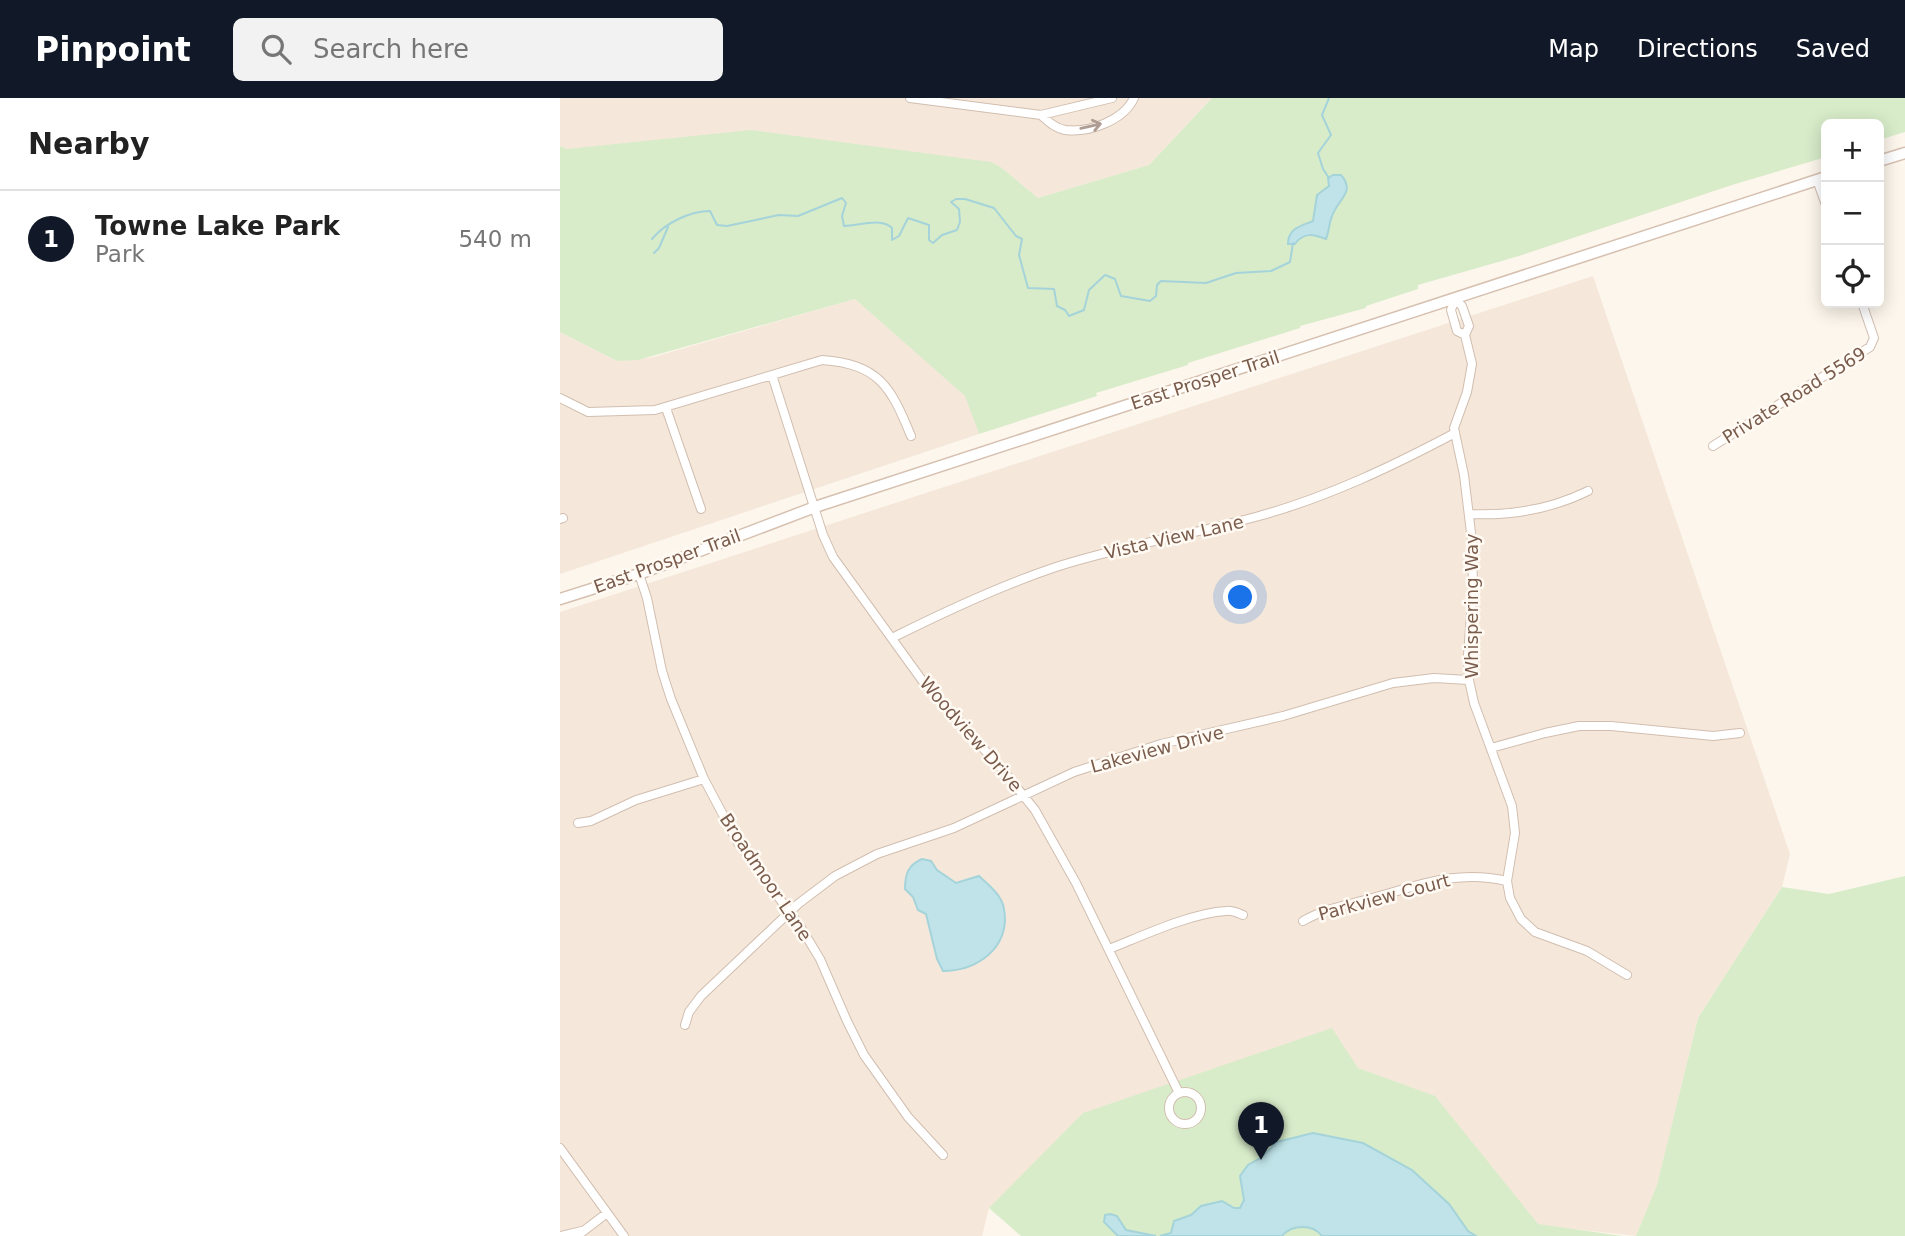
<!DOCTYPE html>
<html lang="en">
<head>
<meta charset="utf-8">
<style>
	:root { --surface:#fff; --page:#f2f2f2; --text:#222; --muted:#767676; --line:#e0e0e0; --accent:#111827 }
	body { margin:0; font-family:"DejaVu Sans",sans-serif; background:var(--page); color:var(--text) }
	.controls { position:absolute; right:21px; top:21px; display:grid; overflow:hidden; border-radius:10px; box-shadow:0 4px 18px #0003 }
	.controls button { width:63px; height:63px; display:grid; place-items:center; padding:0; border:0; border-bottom:2px solid var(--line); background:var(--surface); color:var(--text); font:35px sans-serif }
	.you { position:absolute; left:681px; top:500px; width:24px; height:24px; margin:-18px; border:5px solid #fff; border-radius:50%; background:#1a73e8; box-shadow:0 0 0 10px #1a73e833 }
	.badge { display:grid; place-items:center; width:46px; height:46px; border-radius:50%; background:var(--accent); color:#fff; font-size:23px; font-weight:700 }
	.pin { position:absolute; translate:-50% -58px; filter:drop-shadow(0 2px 4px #0008) }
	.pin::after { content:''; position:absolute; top:37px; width:24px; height:21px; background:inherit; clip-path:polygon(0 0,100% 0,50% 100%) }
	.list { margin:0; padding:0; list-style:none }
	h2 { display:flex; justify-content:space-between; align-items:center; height:91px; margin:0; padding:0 28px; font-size:30px }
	h2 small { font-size:23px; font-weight:400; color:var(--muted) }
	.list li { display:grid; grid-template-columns:46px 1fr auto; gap:21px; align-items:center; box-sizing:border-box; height:98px; padding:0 28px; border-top:2px solid var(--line) }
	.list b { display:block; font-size:26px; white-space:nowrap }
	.list p { margin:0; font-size:23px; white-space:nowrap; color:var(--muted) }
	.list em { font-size:23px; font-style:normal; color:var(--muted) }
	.icon { flex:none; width:38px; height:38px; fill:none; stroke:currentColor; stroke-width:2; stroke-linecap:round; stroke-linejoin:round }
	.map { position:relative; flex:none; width:1345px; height:1138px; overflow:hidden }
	header { display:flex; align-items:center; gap:42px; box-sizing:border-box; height:98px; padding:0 35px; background:var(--accent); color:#fff }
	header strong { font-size:33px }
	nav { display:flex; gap:38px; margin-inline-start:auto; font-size:24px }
	.search { width:490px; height:63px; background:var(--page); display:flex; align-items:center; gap:18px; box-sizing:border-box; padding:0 24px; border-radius:10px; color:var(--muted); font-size:26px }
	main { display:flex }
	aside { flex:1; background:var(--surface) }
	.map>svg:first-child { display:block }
	.residential { fill:#f5e8da }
	.green { fill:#d8ecc9 }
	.water { fill:#bfe3e8; stroke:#a5d3da; stroke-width:2 }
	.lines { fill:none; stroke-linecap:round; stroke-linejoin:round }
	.stream { stroke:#a5d3da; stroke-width:2 }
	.street-casing { stroke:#d1beb0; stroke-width:10 }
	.secondary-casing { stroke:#d6c0b0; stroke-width:13 }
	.street { stroke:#fff; stroke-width:8 }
	.secondary { stroke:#fff; stroke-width:10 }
	.oneway { stroke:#af9d94 }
	.labels { text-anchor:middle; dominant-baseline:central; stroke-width:5; stroke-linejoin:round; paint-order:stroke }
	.street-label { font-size:18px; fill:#7a5c4d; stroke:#fffaf3 }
</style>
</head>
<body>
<header>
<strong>Pinpoint</strong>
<div class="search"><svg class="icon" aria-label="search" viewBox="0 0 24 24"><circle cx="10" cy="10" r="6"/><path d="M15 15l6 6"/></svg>Search here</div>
<nav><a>Map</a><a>Directions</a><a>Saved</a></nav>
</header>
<main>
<aside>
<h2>Nearby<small></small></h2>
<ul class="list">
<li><span class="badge">1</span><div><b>Towne Lake Park</b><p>Park</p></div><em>540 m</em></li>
</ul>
</aside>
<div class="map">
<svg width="1345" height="1138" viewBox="0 0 1345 1138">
	<rect width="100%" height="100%" fill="#fdf6ec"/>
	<path class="residential" d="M0,0H652L589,67L478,100L442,70L7,51L0,48Z
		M1033,178L1230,756L1222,789L1138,920L1097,1088L1076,1138L978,1127L875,999L798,970L429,1110L422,1138H0V514Z
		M295,201L406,298L419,336L0,476V234L57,263L93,259Z"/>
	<path class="green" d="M652,0H1345V34L1319,42V26H1266V59L1172,87L959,158L858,187V191L806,208V210L740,228V230L628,265V267L536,295L537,298L419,336L405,298L295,201L78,262L57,263L0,234V48L7,51L191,32L431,64L442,70L478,100L589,67Z
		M1345,778V1138H1076L1097,1087L1138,920L1222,789L1269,796Z
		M772,930L798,970L875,998L978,1126L1063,1138H461L429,1110L523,1015Z"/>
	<path class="water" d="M773,77H781C796,94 778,101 772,118C769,125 769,134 766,141C755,137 744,133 735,146H728C728,130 741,128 753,123L757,97L769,88L768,80Z
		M362,761L371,763L377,772L396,785L419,778C426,785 436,792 441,802C445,809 445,816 445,823C443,855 413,873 383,873L377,861L366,816L358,812L353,799L345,791C345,776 348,767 362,761Z
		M753,1035L803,1045L852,1072L889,1106L908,1133L916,1138H762C753,1126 732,1126 722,1138H600L611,1135L614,1123L631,1117L641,1108L662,1103L674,1110H680L684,1102L680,1078L688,1067L702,1059L717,1044Z
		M550,1116L557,1118L566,1132L596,1138H558L544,1124L545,1117Z"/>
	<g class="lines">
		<path class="stream" d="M769,0L762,17L771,37L758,55L763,71L769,80
			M92,141C105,125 130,113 150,113L157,127L167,128L219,117L238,118L282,100L286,105L282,118L284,128C299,128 320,119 332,130V142L339,138L348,120L369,127V142L373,145L382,137L397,132L400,124L399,111L391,104L396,101H405L434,110L456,138L462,141L459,157L468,190L494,191L497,208L505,212L509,218L524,212L529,192L545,177L555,181L561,198L590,203L596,198L597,187L601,183L646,185L676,175L711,173L730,164L733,145
			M94,155L99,150L108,129"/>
		<defs>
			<path id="street" d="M350,0L481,17L552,0
				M481,17C489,24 495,30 505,32C530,35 564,22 574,0
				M1257,82L1266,107
				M905,237L897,233L891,212L895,201L902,208L909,228L905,237L912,266L907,294L894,330L904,377L912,443L913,488L908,557L909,582L914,605L952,708L955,735L947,783L950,800L961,821L975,834L1027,853L1067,877
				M212,277L263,437L273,459L364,585L441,670L475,712L516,785L619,995
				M0,300L28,314L95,312L262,262C319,266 331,289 351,338
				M106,310L141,411
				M1153,348L1310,249L1314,240L1302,205
				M910,416C951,418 991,411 1028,393
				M0,421L3,420
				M79,476L87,500L102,573L111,601L144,681L178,745L240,828L260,861L287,923L304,957L348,1019L383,1057
				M332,540C384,514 437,489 493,470C560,448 631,437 699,418C768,399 833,368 895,335
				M931,650L985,635L1019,628H1051L1153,638L1180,635
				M18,725L31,723L76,702L144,681
				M743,823C764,811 786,807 809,801C858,788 895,771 947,783
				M549,851C582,838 631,815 666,813C672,812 678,815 683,817
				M125,927L129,914L141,898L238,806L275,778L317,756L394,730L514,674L601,646L723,618L833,585L874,580L909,582
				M609 1010a16 16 0 1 1 32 0a16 16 0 1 1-32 0Z
				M0,1050L64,1138
				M1,1138L22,1133
				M17,1138L47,1115"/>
			<path id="secondary" d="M1319,63L1345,55
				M0,501L79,476L255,409L1266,79"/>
		</defs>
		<use href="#street" class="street-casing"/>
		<use href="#secondary" class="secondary-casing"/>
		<use href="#street" class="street"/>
		<use href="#secondary" class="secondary"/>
	</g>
	<defs><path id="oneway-shaft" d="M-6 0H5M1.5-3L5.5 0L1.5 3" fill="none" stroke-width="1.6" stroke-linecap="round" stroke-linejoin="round" transform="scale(1.75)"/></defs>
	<use class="oneway" href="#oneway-shaft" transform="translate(531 28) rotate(-13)"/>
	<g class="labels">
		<g class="street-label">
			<text transform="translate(645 282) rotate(-18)">East Prosper Trail</text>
			<text transform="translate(1234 297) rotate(-32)">Private Road 5569</text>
			<text transform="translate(614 439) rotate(-13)">Vista View Lane</text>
			<text transform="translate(107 463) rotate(-20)">East Prosper Trail</text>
			<text transform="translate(911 508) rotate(-90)">Whispering Way</text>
			<text transform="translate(411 636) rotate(49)">Woodview Drive</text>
			<text transform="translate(597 651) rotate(-15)">Lakeview Drive</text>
			<text transform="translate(206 779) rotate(56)">Broadmoor Lane</text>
			<text transform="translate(824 799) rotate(-15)">Parkview Court</text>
		</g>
	</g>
</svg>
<div class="controls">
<button>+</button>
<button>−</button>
<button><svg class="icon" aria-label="locate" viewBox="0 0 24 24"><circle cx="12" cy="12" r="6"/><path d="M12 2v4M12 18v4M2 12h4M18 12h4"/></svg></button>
</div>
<div class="you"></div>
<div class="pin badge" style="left:701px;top:1062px">1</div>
</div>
</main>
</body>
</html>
